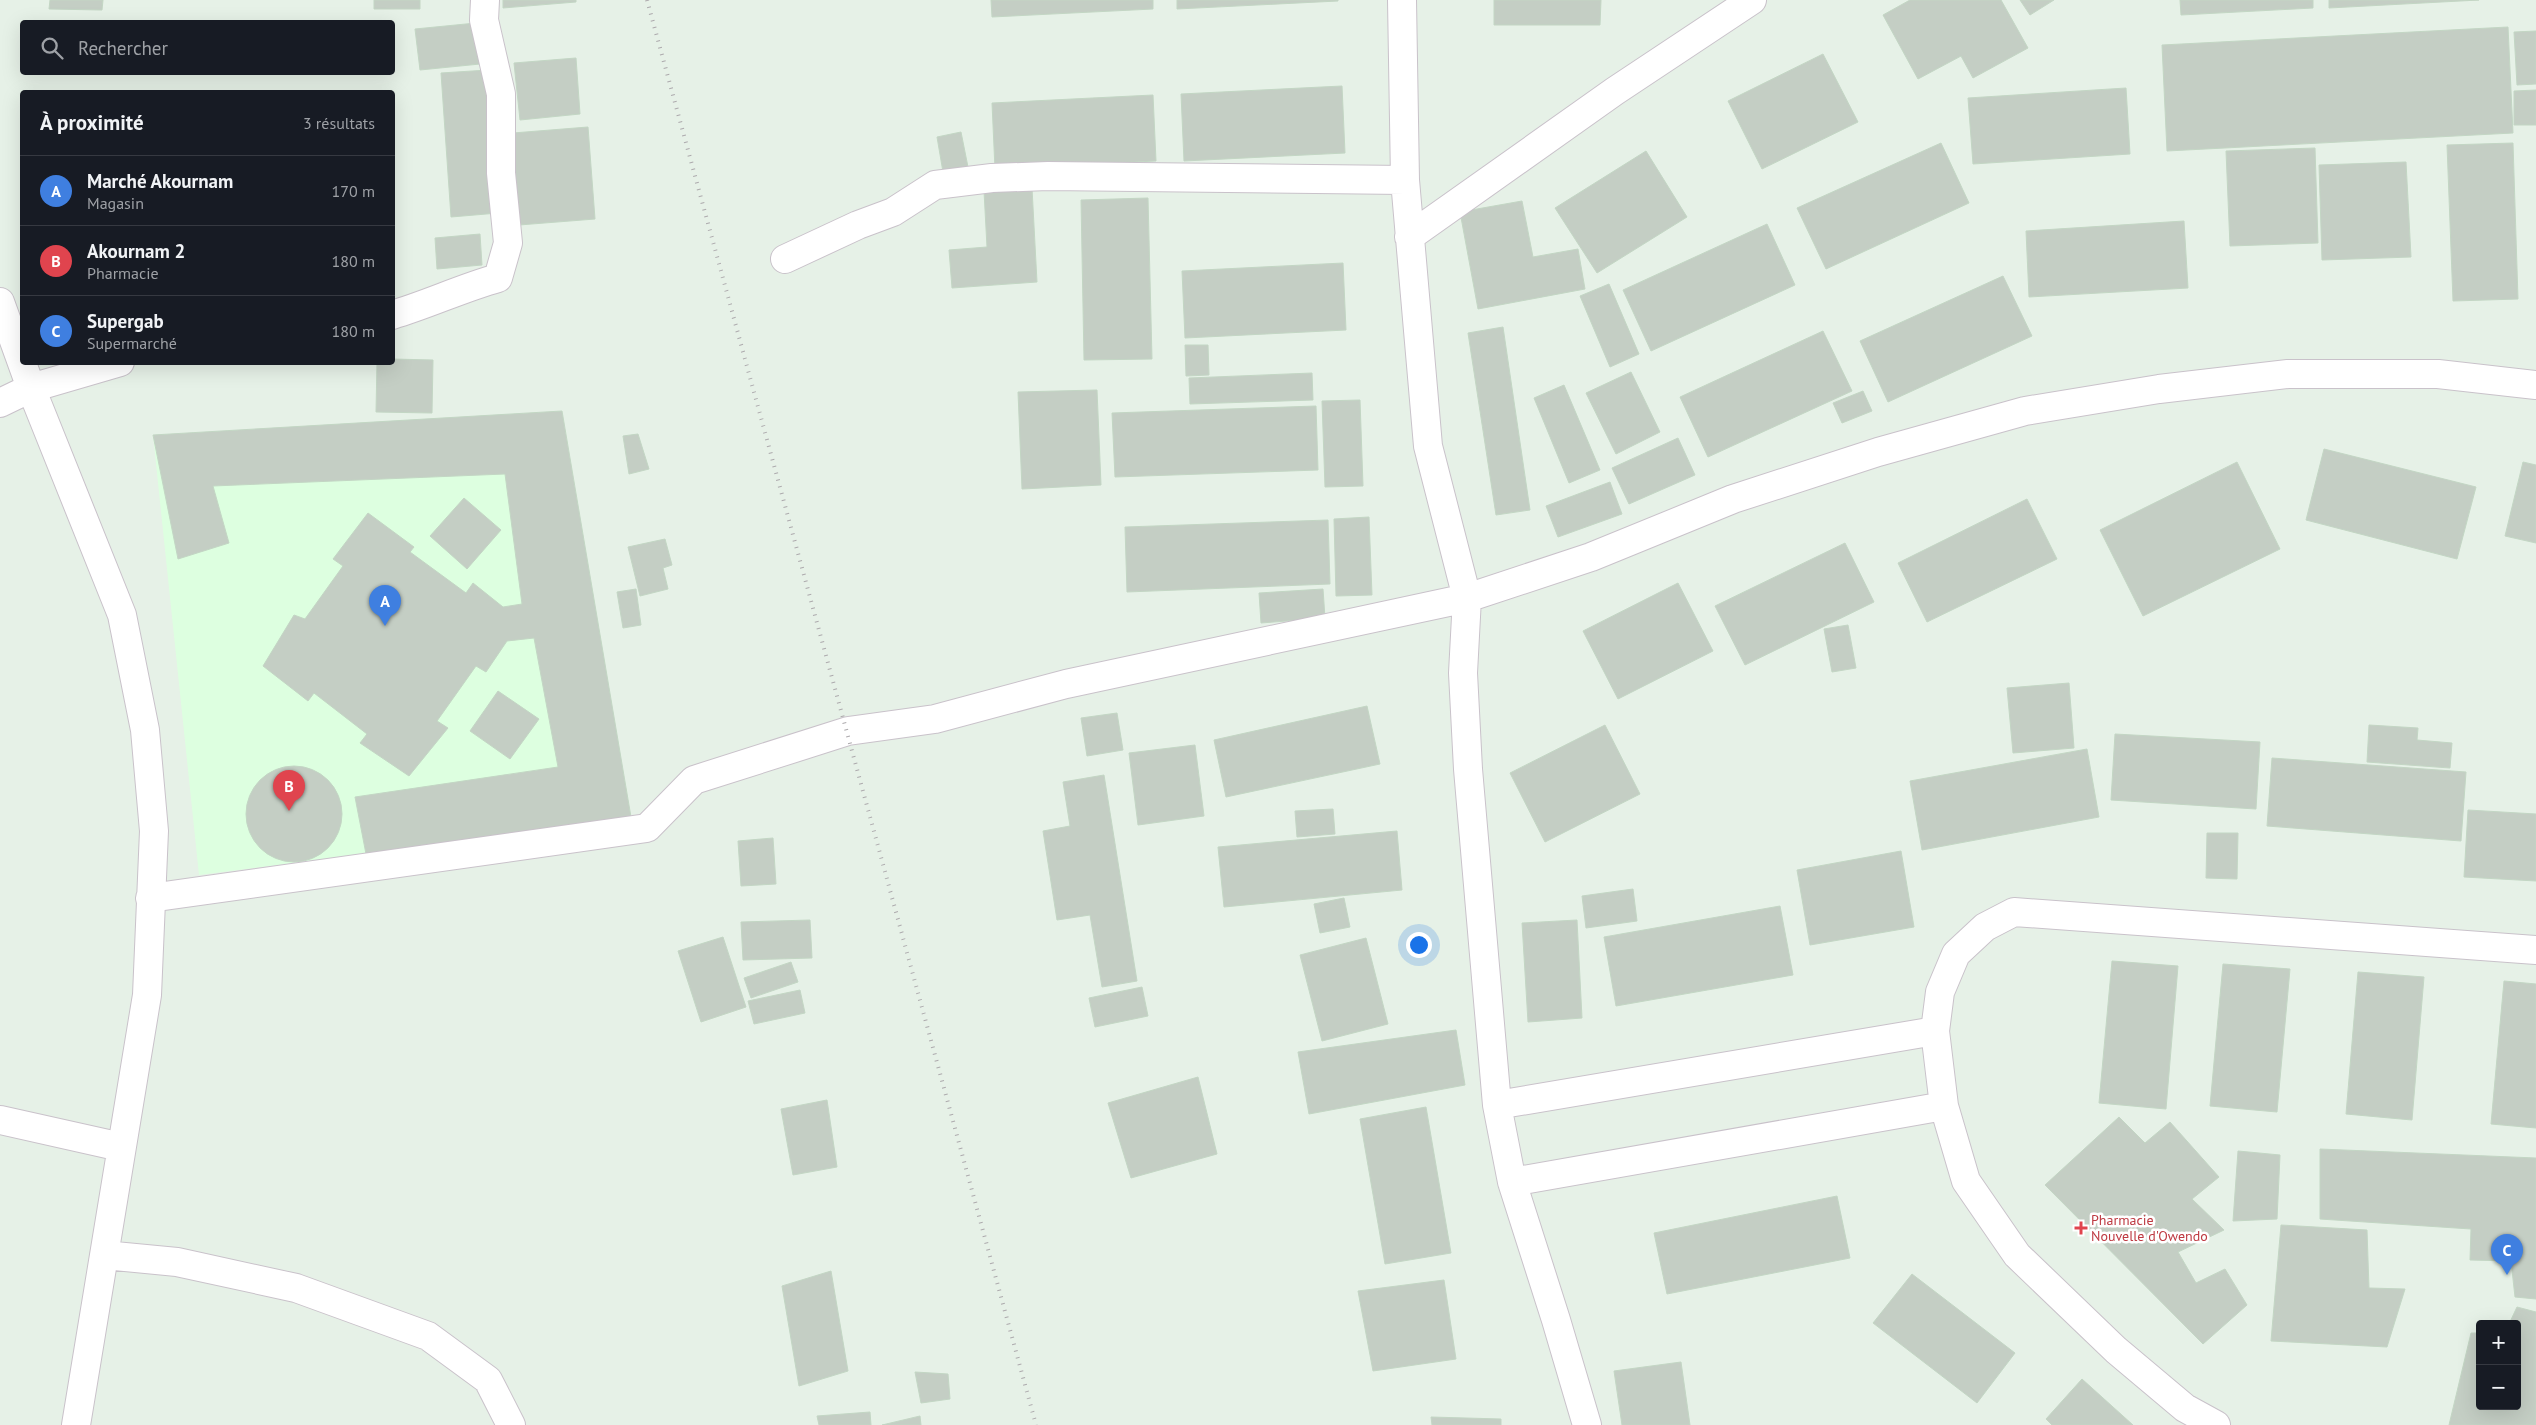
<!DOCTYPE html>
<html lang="fr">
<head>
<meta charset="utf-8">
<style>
	:root { --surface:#171b24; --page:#20242c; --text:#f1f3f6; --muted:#9ea1a6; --line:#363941; --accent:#a1fa22 }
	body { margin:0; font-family:"PT Sans",sans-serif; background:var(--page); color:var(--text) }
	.controls { position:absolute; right:15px; bottom:15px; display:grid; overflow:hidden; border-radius:5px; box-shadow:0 5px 20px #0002 }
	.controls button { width:45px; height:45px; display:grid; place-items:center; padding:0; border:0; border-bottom:1px solid var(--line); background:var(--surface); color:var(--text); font:25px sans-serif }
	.you { position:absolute; left:1418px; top:944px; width:18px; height:18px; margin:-12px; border:4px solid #fff; border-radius:50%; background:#1a73e8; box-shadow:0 0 0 8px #1a73e833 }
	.badge { display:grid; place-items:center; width:32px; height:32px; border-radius:50%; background:var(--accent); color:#fff; font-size:16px; font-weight:700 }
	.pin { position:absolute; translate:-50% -41px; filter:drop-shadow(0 1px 2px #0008) }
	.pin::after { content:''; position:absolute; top:26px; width:18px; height:15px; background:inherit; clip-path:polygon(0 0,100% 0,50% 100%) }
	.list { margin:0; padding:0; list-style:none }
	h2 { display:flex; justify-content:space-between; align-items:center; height:65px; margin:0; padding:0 20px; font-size:21px }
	h2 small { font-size:16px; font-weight:400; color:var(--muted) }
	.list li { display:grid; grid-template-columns:32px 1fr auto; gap:15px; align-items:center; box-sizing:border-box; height:70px; padding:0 20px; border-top:1px solid var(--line) }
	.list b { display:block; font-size:19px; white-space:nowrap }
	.list p { margin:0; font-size:16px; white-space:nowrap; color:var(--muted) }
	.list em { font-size:16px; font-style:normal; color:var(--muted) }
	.icon { flex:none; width:28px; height:28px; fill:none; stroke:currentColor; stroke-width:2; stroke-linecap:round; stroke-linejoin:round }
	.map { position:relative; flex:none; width:2536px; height:1425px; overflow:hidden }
	.search { position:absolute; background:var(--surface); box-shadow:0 5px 20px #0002; left:20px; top:20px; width:375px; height:55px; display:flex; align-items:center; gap:12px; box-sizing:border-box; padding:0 18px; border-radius:5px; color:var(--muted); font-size:19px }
	.panel { position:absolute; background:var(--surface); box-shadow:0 5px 20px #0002; left:20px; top:90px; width:375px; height:275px; border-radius:5px }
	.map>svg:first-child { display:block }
	.commercial { fill:#ddffe0 }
	.building { fill:#c4cec4; stroke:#c3d6c4 }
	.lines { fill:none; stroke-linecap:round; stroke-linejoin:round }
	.minor-casing { stroke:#c9c2ca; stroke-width:30 }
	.minor { stroke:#fff; stroke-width:28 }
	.rail { stroke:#adaaad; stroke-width:4; stroke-dasharray:1 6; stroke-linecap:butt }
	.health-dot { fill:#e0444e; stroke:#fff; stroke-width:2 }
	.labels { text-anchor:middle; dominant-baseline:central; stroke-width:5; stroke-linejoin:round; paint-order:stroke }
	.health-label { font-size:14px; fill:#be3a42; stroke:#fff; text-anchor:start }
</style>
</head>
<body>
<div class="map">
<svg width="2536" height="1425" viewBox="0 0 2536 1425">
	<rect width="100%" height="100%" fill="#e6f1e7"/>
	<path class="commercial" d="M562,411L631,817L366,854L199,875L153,435Z"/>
	<path class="building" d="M50,0H103L102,10L49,9Z
		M374,0H420V9H374Z
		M503,0H576V2L503,8Z
		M991,0H1153V9L992,17Z
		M1177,0H1338V1L1177,9Z
		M1494,0H1601L1600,25H1494Z
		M1910,0H2001L2028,48L1973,78L1961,56L1918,79L1883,15Z
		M2020,0H2054L2030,15Z
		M2180,0H2313V8L2181,15Z
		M2329,0H2479L2329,8Z
		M476,23L480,64L420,70L415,29Z
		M2508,27L2513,133L2167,151L2162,45Z
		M2536,31V84L2517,85L2514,32Z
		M1823,54L1858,122L1762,169L1728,101Z
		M576,58L580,114L520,120L514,63Z
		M488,70L498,213L451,217L441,73Z
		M1342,86L1345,153L1184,161L1181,94Z
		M2126,88L2130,154L1973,164L1968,98Z
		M2536,90V125H2514V91Z
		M1153,95L1156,161L995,169L992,103Z
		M588,127L595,219L519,225L513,133Z
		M961,132L968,167L943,172L937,137Z
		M1941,143L1969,203L1826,269L1797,208Z
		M2513,143L2518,299L2453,301L2447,145Z
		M2315,148L2318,243L2230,246L2226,151Z
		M1646,151L1687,217L1597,273L1555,208Z
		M2406,162L2411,257L2322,260L2319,165Z
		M1032,188L1037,282L952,288L949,250L987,247L984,191Z
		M1148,198L1152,359L1084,360L1081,200Z
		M1522,201L1533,257L1578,249L1585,289L1478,309L1460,212Z
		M2184,221L2188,288L2029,297L2026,231Z
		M1767,224L1795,285L1651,351L1623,290Z
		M480,234L482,265L437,269L435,238Z
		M1343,263L1346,330L1185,338L1182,271Z
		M2003,276L2032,336L1888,402L1860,341Z
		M1609,284L1639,354L1610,367L1580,296Z
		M1503,327L1530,510L1496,515L1468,333Z
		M1823,331L1852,391L1708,457L1680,397Z
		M1185,345H1208L1209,375L1186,376Z
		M392,359L433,360L432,413L376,412L377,362H392Z
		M1631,372L1660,432L1616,454L1586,393Z
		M1312,373L1313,400L1190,404L1189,378Z
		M1564,385L1600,470L1569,483L1534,398Z
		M1097,390L1101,485L1022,489L1018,392Z
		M1863,391L1872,411L1842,423L1833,403Z
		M1360,400L1363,486L1325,487L1322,401Z
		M1316,406L1318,470L1115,477L1112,413Z
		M562,411L631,817L366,854L355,797L558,767L534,638L507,641L486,672L476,666L437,721L448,728L409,776L360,743L367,734L314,693L308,701L263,666L294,615L305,619L343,566L333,559L368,513L414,547L410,552L466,593L473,583L503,607L522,604L505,474L213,486L229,543L178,559L153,435Z
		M638,434L649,469L629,474L623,436Z
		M1678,438L1695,475L1629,504L1612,468Z
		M2324,449L2476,487L2457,559L2306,520Z
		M2237,462L2280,549L2143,616L2100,530Z
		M2523,462L2536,465V543L2505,536Z
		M1610,482L1622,514L1558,537L1546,506Z
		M464,498L501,530L467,569L430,536Z
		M2027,499L2057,559L1927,622L1898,563Z
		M1369,517L1372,595L1336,596L1334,519Z
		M1328,520L1330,584L1127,592L1125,527Z
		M665,539L672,565L663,568L668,589L640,596L628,547Z
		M1845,543L1874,602L1745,665L1715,606Z
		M1678,583L1713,651L1618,699L1583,631Z
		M636,589L641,625L623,628L617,592Z
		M1323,589L1325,618L1261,623L1259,593Z
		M1848,625L1856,668L1832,672L1824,629Z
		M2069,683L2074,748L2013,753L2007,688Z
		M498,691L539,719L510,759L470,731Z
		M1367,706L1380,764L1226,797L1214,740Z
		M1117,713L1123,750L1087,756L1081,718Z
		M1605,725L1640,794L1545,842L1510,773Z
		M2369,725L2418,728L2417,740L2452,743L2450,768L2367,762Z
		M2115,734L2260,742L2256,809L2111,800Z
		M1195,745L1204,816L1138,825L1129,753Z
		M2087,749L2099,817L1922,850L1910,781Z
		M2272,758L2466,772L2461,841L2267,826Z
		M246 814a48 48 0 1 1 96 0a48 48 0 1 1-96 0Z
		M1104,775L1137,981L1102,987L1090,915L1057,920L1043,831L1070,826L1063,782Z
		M1333,809L1335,834L1297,837L1295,811Z
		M2468,810L2536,814V881L2464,877Z
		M1397,831L1402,890L1224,907L1218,847Z
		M2207,833H2238L2237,879L2206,878Z
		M773,838L776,884L741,886L738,841Z
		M1901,851L1914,927L1810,945L1797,870Z
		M1633,889L1637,921L1586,928L1582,896Z
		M1344,898L1350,927L1320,933L1314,904Z
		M1780,906L1793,975L1616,1006L1604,937Z
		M810,920L812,958L743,960L741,922Z
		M1577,920L1582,1018L1528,1022L1522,923Z
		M723,937L746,1007L701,1022L678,951Z
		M1366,938L1388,1024L1322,1041L1300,955Z
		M2112,961L2178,966L2166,1109L2099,1103Z
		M791,962L798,982L751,998L744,978Z
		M2223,964L2290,969L2277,1112L2210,1106Z
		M2358,972L2424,977L2412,1120L2346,1114Z
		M2504,981L2536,984V1128L2491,1124Z
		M1142,987L1148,1016L1095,1027L1089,998Z
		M800,990L805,1013L754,1024L748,1001Z
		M1456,1030L1465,1085L1309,1114L1298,1052Z
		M1198,1077L1217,1154L1131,1178L1108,1103Z
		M827,1100L837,1167L793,1175L781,1109Z
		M1426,1107L1451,1253L1385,1264L1360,1119Z
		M2119,1117L2145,1143L2170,1122L2219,1177L2192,1199L2224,1230L2178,1252L2196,1283L2225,1269L2247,1305L2203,1344L2045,1185Z
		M2320,1149L2536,1158V1299L2515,1297L2511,1261L2470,1260L2471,1229L2320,1219Z
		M2238,1151L2280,1155L2277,1219L2233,1221Z
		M1837,1196L1850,1258L1667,1294L1654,1233Z
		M2281,1225L2367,1230L2369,1288L2405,1289L2387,1347L2271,1341Z
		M831,1271L848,1371L799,1386L782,1286Z
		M1912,1274L2015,1353L1977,1403L1873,1323Z
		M1444,1280L1456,1359L1373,1371L1358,1291Z
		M2517,1307L2536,1312V1425H2449L2471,1333H2480V1406H2517V1324H2509Z
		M1681,1362L1690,1425H1622L1614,1371Z
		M915,1372L948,1374L950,1399L921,1403Z
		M2082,1379L2133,1425H2052L2046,1419Z
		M870,1412L871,1425H819L817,1416Z
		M920,1416L921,1425H882Z
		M1431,1417L1501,1419V1425H1432Z"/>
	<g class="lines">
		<defs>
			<path id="minor" d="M1402,0L1405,180L1428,446L1467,598L1463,673L1468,769L1497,1105L1512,1182L1556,1320L1587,1425
				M1409,237L1615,91L1752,0
				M785,259L858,225L893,212L935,185L992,178L1048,176L1405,180
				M0,302L31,388L122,615L145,730L154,831L147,995L76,1425
				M392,315C429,304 462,288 498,278L508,243L501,173V94L484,20L485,0
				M0,403L31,388L120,362
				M150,898L647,828L694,780L848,731L935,719L1066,684L1467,598L1591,557L1733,499L1878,452L2025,411L2159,389L2288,374H2438L2536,385
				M1497,1105L1935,1031
				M0,1120L121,1147
				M1512,1182L1944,1106
				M104,1255L177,1262L296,1288L428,1336L488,1380L511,1425
				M2216,1425L2185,1408L2116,1350L2017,1255L1966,1181L1944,1106L1935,1031L1940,992L1956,954L1985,927L2014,912L2536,950"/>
		</defs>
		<use href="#minor" class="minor-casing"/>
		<use href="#minor" class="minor"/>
		<path class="rail" d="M647,0L1036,1425"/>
	</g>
	<path class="health-dot" d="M2078.5 1220.5h5v5h5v5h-5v5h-5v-5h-5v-5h5z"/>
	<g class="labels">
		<g class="health-label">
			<text x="2091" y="1220">Pharmacie<tspan x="2091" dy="16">Nouvelle d'Owendo</tspan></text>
		</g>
	</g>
</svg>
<div class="controls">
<button>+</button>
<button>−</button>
</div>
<div class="you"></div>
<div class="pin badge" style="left:385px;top:626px;background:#3f7fe0">A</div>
<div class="pin badge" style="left:289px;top:811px;background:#e0444e">B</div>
<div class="pin badge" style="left:2507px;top:1275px;background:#3f7fe0">C</div>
<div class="search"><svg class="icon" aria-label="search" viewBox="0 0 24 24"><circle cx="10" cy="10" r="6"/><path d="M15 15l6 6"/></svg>Rechercher</div>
<section class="panel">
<h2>À proximité<small>3 résultats</small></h2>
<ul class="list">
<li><span class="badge" style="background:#3f7fe0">A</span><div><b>Marché Akournam</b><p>Magasin</p></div><em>170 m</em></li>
<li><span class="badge" style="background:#e0444e">B</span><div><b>Akournam 2</b><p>Pharmacie</p></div><em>180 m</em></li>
<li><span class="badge" style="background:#3f7fe0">C</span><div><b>Supergab</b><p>Supermarché</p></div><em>180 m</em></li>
</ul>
</section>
</div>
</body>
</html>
